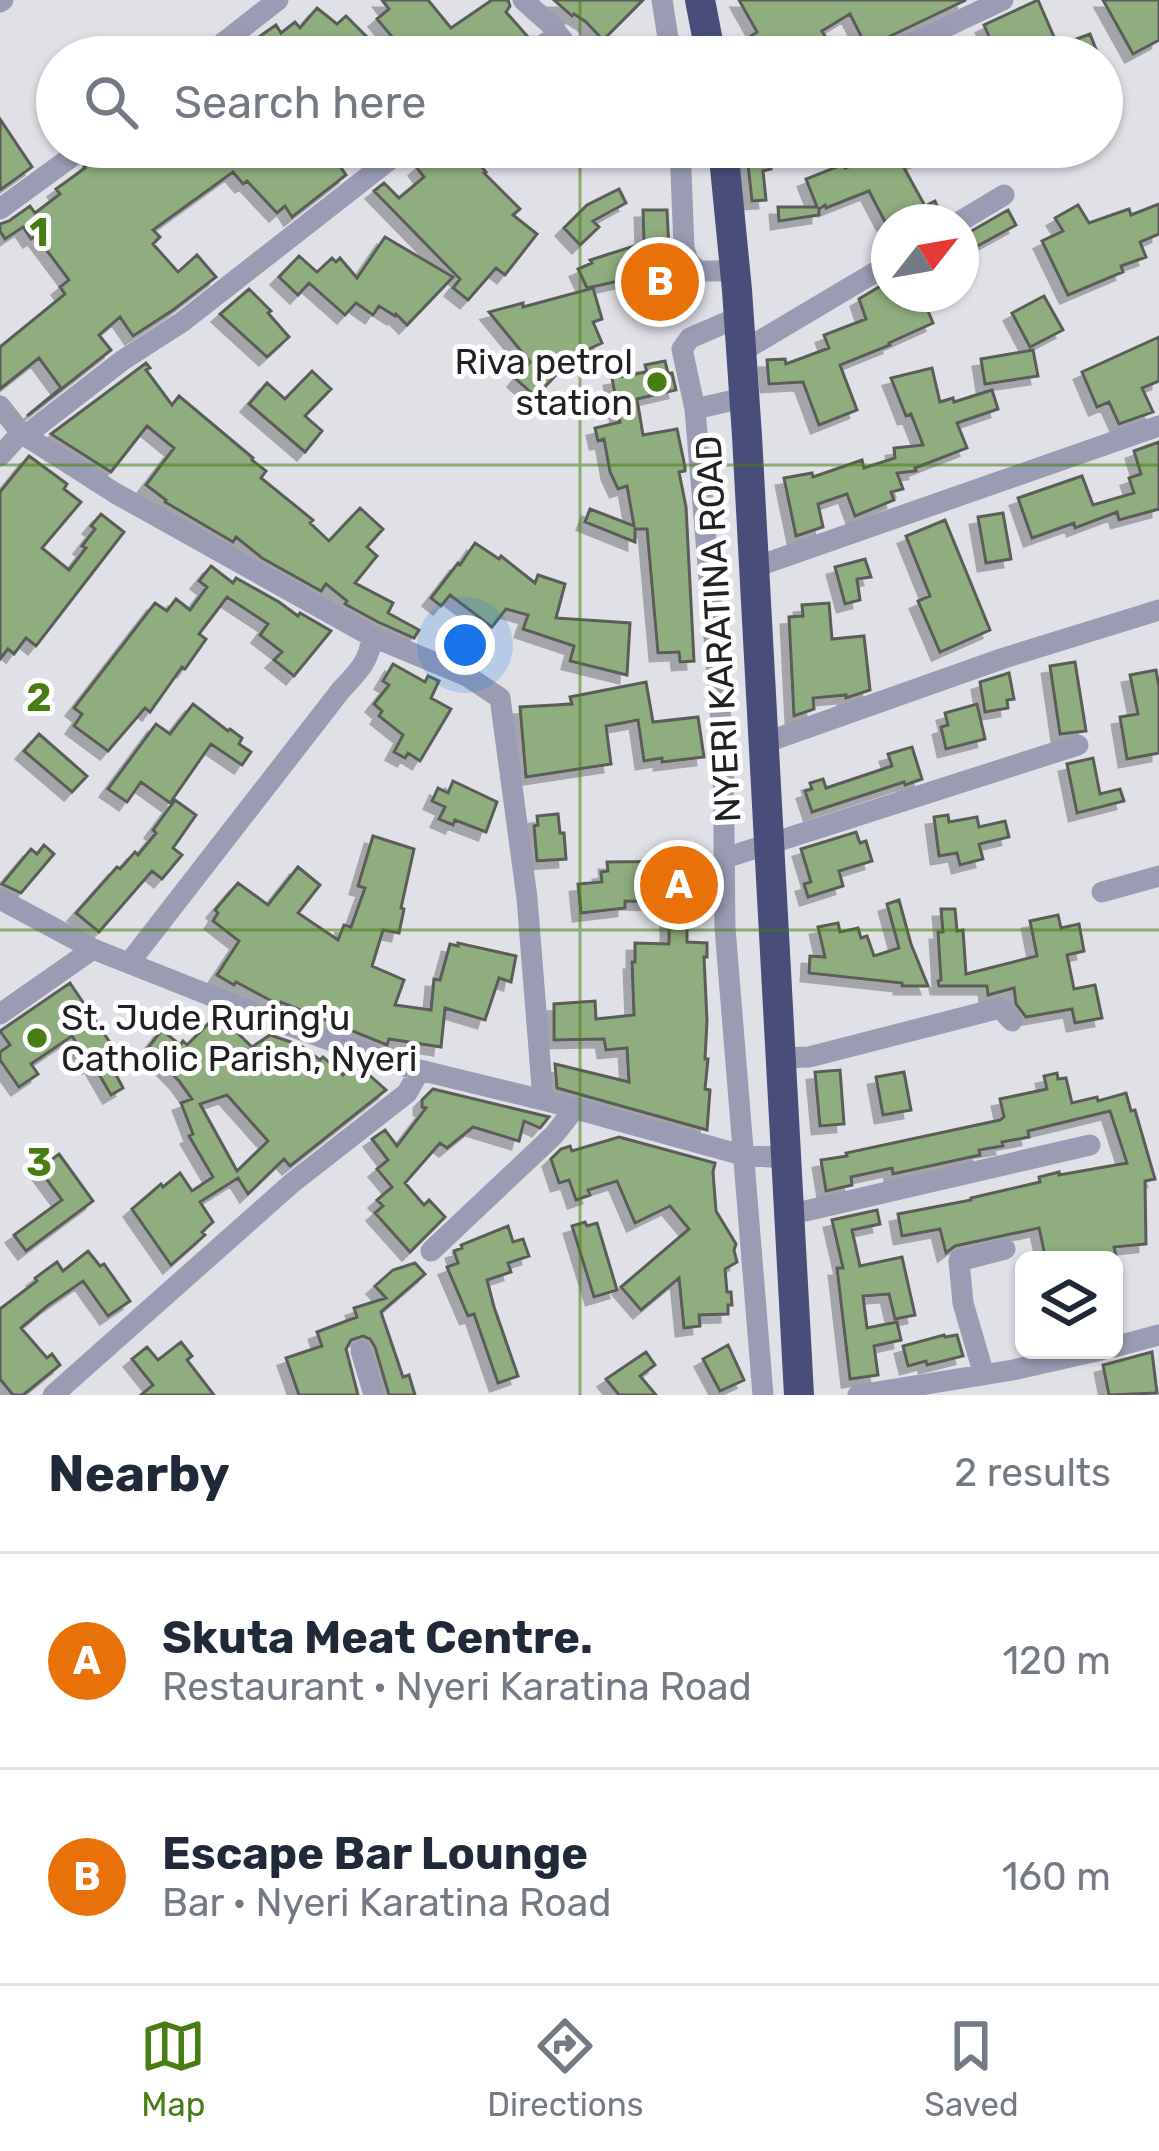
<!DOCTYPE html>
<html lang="en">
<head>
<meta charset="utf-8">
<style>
	:root { --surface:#fff; --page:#f2f2f3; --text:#1f2937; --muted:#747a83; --line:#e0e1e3; --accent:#477d12 }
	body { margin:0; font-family:Rubik,sans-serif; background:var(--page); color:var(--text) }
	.controls { position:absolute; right:36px; bottom:36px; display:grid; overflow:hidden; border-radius:18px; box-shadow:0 3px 9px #0004 }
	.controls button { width:108px; height:108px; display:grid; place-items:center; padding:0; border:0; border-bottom:3px solid var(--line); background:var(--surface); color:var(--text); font:60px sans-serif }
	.compass { position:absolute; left:871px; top:204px; width:108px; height:108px; border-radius:50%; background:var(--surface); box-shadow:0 3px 9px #0004; rotate:59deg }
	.you { position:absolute; left:465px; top:645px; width:42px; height:42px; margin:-30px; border:9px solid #fff; border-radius:50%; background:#1a73e8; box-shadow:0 0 0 18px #1a73e833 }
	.badge { display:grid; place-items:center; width:78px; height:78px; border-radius:50%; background:var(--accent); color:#fff; font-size:39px; font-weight:700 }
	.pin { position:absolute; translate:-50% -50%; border:6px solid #fff; box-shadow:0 3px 12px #0006 }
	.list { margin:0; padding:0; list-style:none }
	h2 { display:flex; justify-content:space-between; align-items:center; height:156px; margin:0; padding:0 48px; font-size:51px }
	h2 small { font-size:39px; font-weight:400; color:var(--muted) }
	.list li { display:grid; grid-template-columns:78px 1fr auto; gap:36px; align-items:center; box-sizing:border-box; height:216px; padding:0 48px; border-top:3px solid var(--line) }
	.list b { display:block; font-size:45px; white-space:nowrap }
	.list p { margin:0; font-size:39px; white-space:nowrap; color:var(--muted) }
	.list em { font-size:39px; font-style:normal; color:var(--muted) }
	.icon { flex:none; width:66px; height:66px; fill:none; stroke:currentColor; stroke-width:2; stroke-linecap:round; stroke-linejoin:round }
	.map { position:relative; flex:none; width:1159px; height:1395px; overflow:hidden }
	.search { position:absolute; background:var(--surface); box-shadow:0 3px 9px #0004; left:36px; right:36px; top:36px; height:132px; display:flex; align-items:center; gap:30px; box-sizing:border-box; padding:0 42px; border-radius:66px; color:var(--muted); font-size:45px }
	.sheet { height:588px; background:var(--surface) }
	nav { display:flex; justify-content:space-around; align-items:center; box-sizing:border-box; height:168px; border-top:3px solid var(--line); background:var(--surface); font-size:33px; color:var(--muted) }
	nav a { display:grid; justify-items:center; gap:6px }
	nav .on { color:var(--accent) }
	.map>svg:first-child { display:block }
	.building { fill:#90ad7f; stroke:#5a5d58; stroke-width:3; fill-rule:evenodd; filter:url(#shadow) }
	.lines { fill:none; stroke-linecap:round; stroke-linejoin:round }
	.minor { stroke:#999cb2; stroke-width:21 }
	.highway { stroke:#494d79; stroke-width:30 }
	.grid { fill:none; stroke:#477d12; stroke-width:3; stroke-opacity:0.55 }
	.poi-dot { fill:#477d12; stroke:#fff; stroke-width:4.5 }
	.labels { text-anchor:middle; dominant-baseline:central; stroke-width:10; stroke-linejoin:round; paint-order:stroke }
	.poi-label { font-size:36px; fill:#212123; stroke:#fff; text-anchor:end }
	.street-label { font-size:36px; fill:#212123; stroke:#fff }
	.grid-label { font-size:39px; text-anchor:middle; font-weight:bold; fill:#477d12; stroke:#fff; stroke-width:10; stroke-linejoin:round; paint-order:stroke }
</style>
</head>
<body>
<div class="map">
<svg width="1159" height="1395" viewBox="0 0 1159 1395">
	<defs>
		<filter id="shadow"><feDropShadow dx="-8" dy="8" stdDeviation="0" flood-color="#0004"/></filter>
	</defs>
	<rect width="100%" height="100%" fill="#e0e1e7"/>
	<path class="building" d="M382,0H428L451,28L492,0H508L510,6L506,12L528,37L516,46L511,57H409L377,19L389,9Z
		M554,0H643L603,40L586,22L574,14L572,16Z
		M739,0H966L876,43L869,50L867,57H840L865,44L850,14L822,31L826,38L806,46L811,57H743L736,46L757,32Z
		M1038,0L1058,46L1090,34L1099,57H998L984,25Z
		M1103,0H1159V40L1133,54Z
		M317,8L337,24L346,16L367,37L346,57H230L276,25L281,33L295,22L300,28Z
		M0,119L32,167L0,190Z
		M100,147H246L254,157L266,147H354L337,162L346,175L292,217L285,206L277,213L247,181L243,184L233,172L153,230L160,237L153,244L178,272L197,255L216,277L173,310L133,336L120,317L99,335L111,350L27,416L61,388L39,358L0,389V347L65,294L60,287L69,280L36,236L31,239L23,227L5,239L0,231V224L9,221L30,206L35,213L60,194L56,189L85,168L84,167L98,154Z
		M441,147H464L486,172L484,173L520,209L513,215L537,234L505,275L496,268L468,300L453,288L460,279L374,191L384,183L399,198L424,177L417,168Z
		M746,147H765L771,169L763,171L766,200L752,201Z
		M890,147H946L903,166L925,206L935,201L944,222H885L869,191L826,208L825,205L819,209V215L779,221L778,207H817L806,179L844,164L845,168L869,160Z
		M619,189L626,203L593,221L599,227L580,245L564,228L587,205Z
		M1159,204V234L1140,242L1146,257L1121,266L1123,272L1068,295L1042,241L1063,231L1055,218L1078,205L1089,223L1129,209L1131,215Z
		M643,210H667L669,249L677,290L653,292L651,274L587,288L578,269L592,263L590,260L644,243Z
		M1008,210L1016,225L961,255V237Z
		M385,237L453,277L407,325L396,314L395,316L379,306L373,315L356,303L345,315L309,283L298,295L279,277L299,256L317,272L332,258L336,262L340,258L357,278Z
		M889,281V294H921L933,323L889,343L890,345L840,365L857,410L819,425L803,382L769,384L767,360L785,359L786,364L829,348L824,335L866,319L859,299Z
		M593,288L602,319L593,322L602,343L548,367L555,376L536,397L516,379L530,362L489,312L523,303V307Z
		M249,289L271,311L268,313L289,337L267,357L220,314Z
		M1044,296L1063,330L1030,347L1012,313Z
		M1159,337V381L1142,388L1153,412L1119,424L1109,402L1097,407L1082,372Z
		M1033,350L1038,376L985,384L981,359Z
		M665,361L668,373H672L676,390L637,399L643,435L677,429L685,467V471L679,472L686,507L694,661L680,662L679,652L658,653L647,529H635V542L585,522L590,509L634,526L627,486L618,489L610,472L604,439L598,441L595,428L620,422L612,378L647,372L645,365Z
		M146,363L150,368L146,370L172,405L179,396L253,458L252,460L266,471L261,478L313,520L310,523L329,541L360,508L383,529L367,547L377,556L355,583L393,603L388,613L419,630L414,638L378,622L345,604L347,601L326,584L321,591L262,558L236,537L233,542L165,502L166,500L146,485L174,448L147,426L111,472L51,434Z
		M932,368L940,402L953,398L954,402L992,390L998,409L957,423L967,448L915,468L916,471L897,473L903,489L891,492L894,500L855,516L847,494L818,504L823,527L796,536L784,478L812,473L813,477L862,460L864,468L895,458L894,448L923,445L911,414L906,416L891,378Z
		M312,371L331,389L305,416L322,431L305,452L249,404L267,383L285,399Z
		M1159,442V509L1119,520L1117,512L1075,528L1074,523L1032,538L1018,498L1082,476L1093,505L1134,493L1129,478L1141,474L1134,451Z
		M29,456L67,484L64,489L81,502L42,548L69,570L86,548L82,546L95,529L91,526L101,514L124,532L36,646L26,638L14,654L8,649L0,659V492Z
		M1003,513L1011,559L986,563L978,517Z
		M945,520L990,630L940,652L918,601L930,596L906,536Z
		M475,543L499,559L501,556L535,583L538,575L565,584L556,618L630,623L627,675L570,661L574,646L523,629L528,615L506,609L492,627L450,595L441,606L431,598L458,563L460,565Z
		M865,559L871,577L857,579L860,600L845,604L835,567Z
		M211,566L233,583L236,578L279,602L298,616L300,613L331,631L294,676L274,660L282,652L260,635L268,624L227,597L199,634L206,639L185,669L182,667L150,712L145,708L108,751L74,726L82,714L74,708L155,603L167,611L176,599L190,610L207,587L199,581Z
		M829,603L832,639L864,636L870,690L846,698V695L813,698L814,709L794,716L789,617L803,616L802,605Z
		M1075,662L1086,731L1060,734L1050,666Z
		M393,664L425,682L428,676L439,681L431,698L451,709L420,761L408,753L405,758L394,752L403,735L379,716L382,711L374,704L389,685L383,681Z
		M1156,670L1159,687V753L1127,759L1120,717L1138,714L1130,675Z
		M1009,673L1014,699L1007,700L1008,708L985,712L980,682Z
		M646,682L653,722L698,717L704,757L662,762V758L644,761L638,720L606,726L611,764L526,777L520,707L572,704L570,697Z
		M193,704L228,731L230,729L242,738L239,744L251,752L242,765L211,744L170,803L141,782L127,802L108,789L156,724L170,734Z
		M977,704L985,739L946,749L941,727L948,725L945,713Z
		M39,734L87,776L72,792L24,751Z
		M912,747L922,779L905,785L904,782L812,812L805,791L812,789L810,783L823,779L826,788L892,766L888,754Z
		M1093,758L1100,794L1120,789L1124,801L1077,813L1067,764Z
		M453,781L497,802L486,832L455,820L453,825L439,819L445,807L432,801L438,788L448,793Z
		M175,800L196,815L173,848L182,855L162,879L152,871L99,932L76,913L117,867L120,869L135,852L138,855L156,833L153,830Z
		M558,814L560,833H564L566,859L537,861L534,826L538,825L537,816Z
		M948,815L949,822L977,817L979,827L1005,821L1009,837L979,844L983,859L960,865L957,853L939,856L934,817Z
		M856,832L860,843L866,841L872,861L839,871L843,886L808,897L804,884L811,882L801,849Z
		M373,836L414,849L401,908L404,909L399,933L383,930L372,966L404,980L395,1005L431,1010L434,979L440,980L450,944L458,946V943L516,956L511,982L499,978L485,1020L445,1008L441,1047L389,1039L387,1045L281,1002L279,1005L236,982L234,985L217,975L239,941L213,921L218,913L215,910L238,883L268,905L298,867L320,885L298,913L338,940L344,925L351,927L365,888L358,886Z
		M44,845L54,854L21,893L2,884L31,849L37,854Z
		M707,861L705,903H687V942L707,943V957H704L707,1021L705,1059H708L705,1089L710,1090L707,1130L557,1088L555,1064L629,1082L627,1048L606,1050L604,1039L554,1040V1004L595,1001L596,1019L634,1015L632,962H635V943L669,944V910H661V902L625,901V908L581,913L578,884L602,882L601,872L608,871L607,862Z
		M899,900L911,944L928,986H902V983L809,973L810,956L825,957L818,927L838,923L840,932L858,928L861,938L867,936L874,956L899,948L887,904Z
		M941,909H955L957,931L963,930L966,974L1037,956L1030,921L1058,915L1061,928L1079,924L1084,951L1067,955L1074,989L1095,985L1102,1018L1075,1023L1072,1009L1026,1017L1016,1004L1014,988L988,995L987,986H939L938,981L941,980L938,932H943Z
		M70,983L115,1050L106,1056L123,1088L111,1095L93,1064L91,1065L72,1036L31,1064L38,1074L19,1087L0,1060V1052L10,1045L0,1031Z
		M218,1014L252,1047L270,1035L300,1045L320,1060L323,1057L343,1075L353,1064L360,1067L386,1090L290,1166L284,1159L248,1194L238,1178L200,1202L213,1222L202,1232L205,1235L171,1265L132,1209L161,1184L163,1187L180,1173L192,1191L213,1177L189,1136L193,1134L181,1103L192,1099L179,1081L147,1049L162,1030L180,1045L183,1041L187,1045ZM227,1095L268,1141L237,1171L200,1104Z
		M840,1070L844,1124L820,1126L815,1072Z
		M904,1072L911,1110L883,1115L876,1077Z
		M1057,1073L1058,1079L1066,1078L1072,1103L1097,1097L1098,1101L1126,1093L1131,1111L1135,1110L1155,1179L1145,1181L1146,1244L1114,1247L1117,1260H1046L1039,1228L955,1246L946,1253L940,1229L902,1236L898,1214L971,1200V1198L1040,1182L1039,1177L1059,1172V1175L1127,1163L1110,1111L1028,1131L1029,1137L1002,1142L1003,1146L979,1150L980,1155L893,1174L892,1168L851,1177L852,1185L826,1191L821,1160L847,1156L846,1153L1000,1120L1004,1117L1000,1099L1047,1089L1044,1076Z
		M433,1089L549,1117L540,1128L524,1121L519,1141L473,1127L447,1148L440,1143L405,1183L424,1205L429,1200L445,1217L410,1252L375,1213L383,1206L377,1200L392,1187L377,1169L388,1160L372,1139L385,1130L397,1146L426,1108L422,1107V1100Z
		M619,1137L715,1163L713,1172L716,1211L736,1244L734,1250L737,1262L725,1269L727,1292H731L732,1305H728V1314L699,1315L700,1326L684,1328L679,1278L641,1310L621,1287L689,1229L670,1206L635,1223L617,1181L588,1190L590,1195L576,1200L569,1180L559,1183L551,1159L561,1149L570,1146L572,1151Z
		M59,1154L93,1201L26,1251L14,1235L62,1200L39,1169Z
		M877,1210L880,1224L852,1230L860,1266L902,1257L915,1315L895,1319L889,1294L863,1296L867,1328L897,1322L901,1340L874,1346L878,1375L850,1379L837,1268H843L832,1220Z
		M585,1222L587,1226L597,1223L617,1290L594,1297L572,1226Z
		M508,1226L513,1242L523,1239L529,1256L508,1263L511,1272L487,1280L494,1307L518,1376L498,1383L474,1314L468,1316L447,1267L458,1263L454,1251L462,1248L461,1245Z
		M88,1251L100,1266L104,1264L130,1301L108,1316L83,1281L47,1306L21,1328L47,1358L52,1354L60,1365L23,1395H13L0,1379V1309L37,1281L35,1278L57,1262L63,1271Z
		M415,1263L425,1274L381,1312L403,1377L409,1375L415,1395H389L375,1347L370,1339L363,1336L351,1340L346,1349L358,1395H299L286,1358L322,1346L317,1332L357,1317L354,1308L386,1298L375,1286L393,1270Z
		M944,1335L945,1337L957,1335L963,1356L927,1365L926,1361L908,1366L903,1346Z
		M181,1342L192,1356L187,1360L214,1395H141L153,1385L132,1359L147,1347L158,1360Z
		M728,1345L744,1380L720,1391L703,1359Z
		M646,1352L655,1365L640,1376L656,1395H619L606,1379Z
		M1152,1352L1157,1393L1109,1395L1103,1365Z"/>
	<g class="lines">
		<path class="minor" d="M523,0L550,24L576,57
			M662,0L671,57
			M0,2L3,0
			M205,57L278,0
			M526,57L557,35
			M882,57L1003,0
			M680,147L684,248L688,261L698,271H734
			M0,209L85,147
			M959,222L1004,195
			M741,352L889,264
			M743,398L695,409L723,745L725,928L763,1395
			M0,406L21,433L115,493L371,636L467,676L500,698L527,898L543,1100
			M695,409L682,349L690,338L739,317
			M26,435L123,360L182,322L406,147
			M0,456L21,433
			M752,568L1159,426
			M764,743L1004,658L1159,610
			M725,858L1078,745
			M1102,892L1159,876
			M0,899L93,949L260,1015L399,1065L543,1100L742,1155L785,1158
			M129,963L341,690C356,674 372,659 371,636
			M0,1014L93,949
			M780,1058L809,1057L1000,1008L1012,1021
			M788,1215L1090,1145
			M431,1251L554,1135L575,1108
			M1114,1347L1159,1335
			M361,1351L374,1395
			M984,1375L963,1303L959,1261L1005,1249
			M53,1395L292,1183L407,1093L420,1070
			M858,1395L1013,1370L1101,1350"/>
		<path class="highway" d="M700,0L711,57
			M723,147L737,290L747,436L799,1395"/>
	</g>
	<path class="grid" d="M580,0V57M580,147V1395M0,465H1159M0,930H1159"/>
	<g class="poi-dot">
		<circle cx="657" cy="382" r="12"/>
		<circle cx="37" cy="1038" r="12"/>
	</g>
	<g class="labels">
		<g class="poi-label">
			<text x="633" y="361">Riva petrol<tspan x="633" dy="41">station</tspan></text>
			<text x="61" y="1017" text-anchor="start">St. Jude Ruring'u<tspan x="61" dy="41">Catholic Parish, Nyeri</tspan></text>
		</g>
		<g class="street-label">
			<text transform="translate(718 629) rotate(-93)">NYERI KARATINA ROAD</text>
		</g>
	</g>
	<g class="grid-label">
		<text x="39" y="246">1</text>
		<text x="39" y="711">2</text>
		<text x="39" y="1176">3</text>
	</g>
</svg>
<div class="controls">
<button><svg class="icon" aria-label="layers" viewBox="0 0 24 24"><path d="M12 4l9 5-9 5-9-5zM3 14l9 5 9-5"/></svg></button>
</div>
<svg class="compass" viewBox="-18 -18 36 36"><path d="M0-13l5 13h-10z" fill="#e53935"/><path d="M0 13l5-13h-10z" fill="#747a83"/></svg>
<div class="you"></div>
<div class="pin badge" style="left:679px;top:885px;background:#e8710a">A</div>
<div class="pin badge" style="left:660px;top:282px;background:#e8710a">B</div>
<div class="search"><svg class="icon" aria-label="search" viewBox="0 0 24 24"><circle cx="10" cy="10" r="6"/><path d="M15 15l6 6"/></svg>Search here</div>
</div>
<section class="sheet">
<h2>Nearby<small>2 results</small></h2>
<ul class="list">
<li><span class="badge" style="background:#e8710a">A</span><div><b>Skuta Meat Centre.</b><p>Restaurant · Nyeri Karatina Road</p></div><em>120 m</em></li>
<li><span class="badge" style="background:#e8710a">B</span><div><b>Escape Bar Lounge</b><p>Bar · Nyeri Karatina Road</p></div><em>160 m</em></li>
</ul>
</section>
<nav>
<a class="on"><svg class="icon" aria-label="map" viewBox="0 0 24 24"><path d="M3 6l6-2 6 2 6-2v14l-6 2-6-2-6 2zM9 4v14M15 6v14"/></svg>Map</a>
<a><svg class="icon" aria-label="directions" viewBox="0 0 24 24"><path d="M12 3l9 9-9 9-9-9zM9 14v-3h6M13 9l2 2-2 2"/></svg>Directions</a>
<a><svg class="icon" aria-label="saved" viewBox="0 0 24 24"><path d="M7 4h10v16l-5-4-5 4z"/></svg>Saved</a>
</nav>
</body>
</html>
